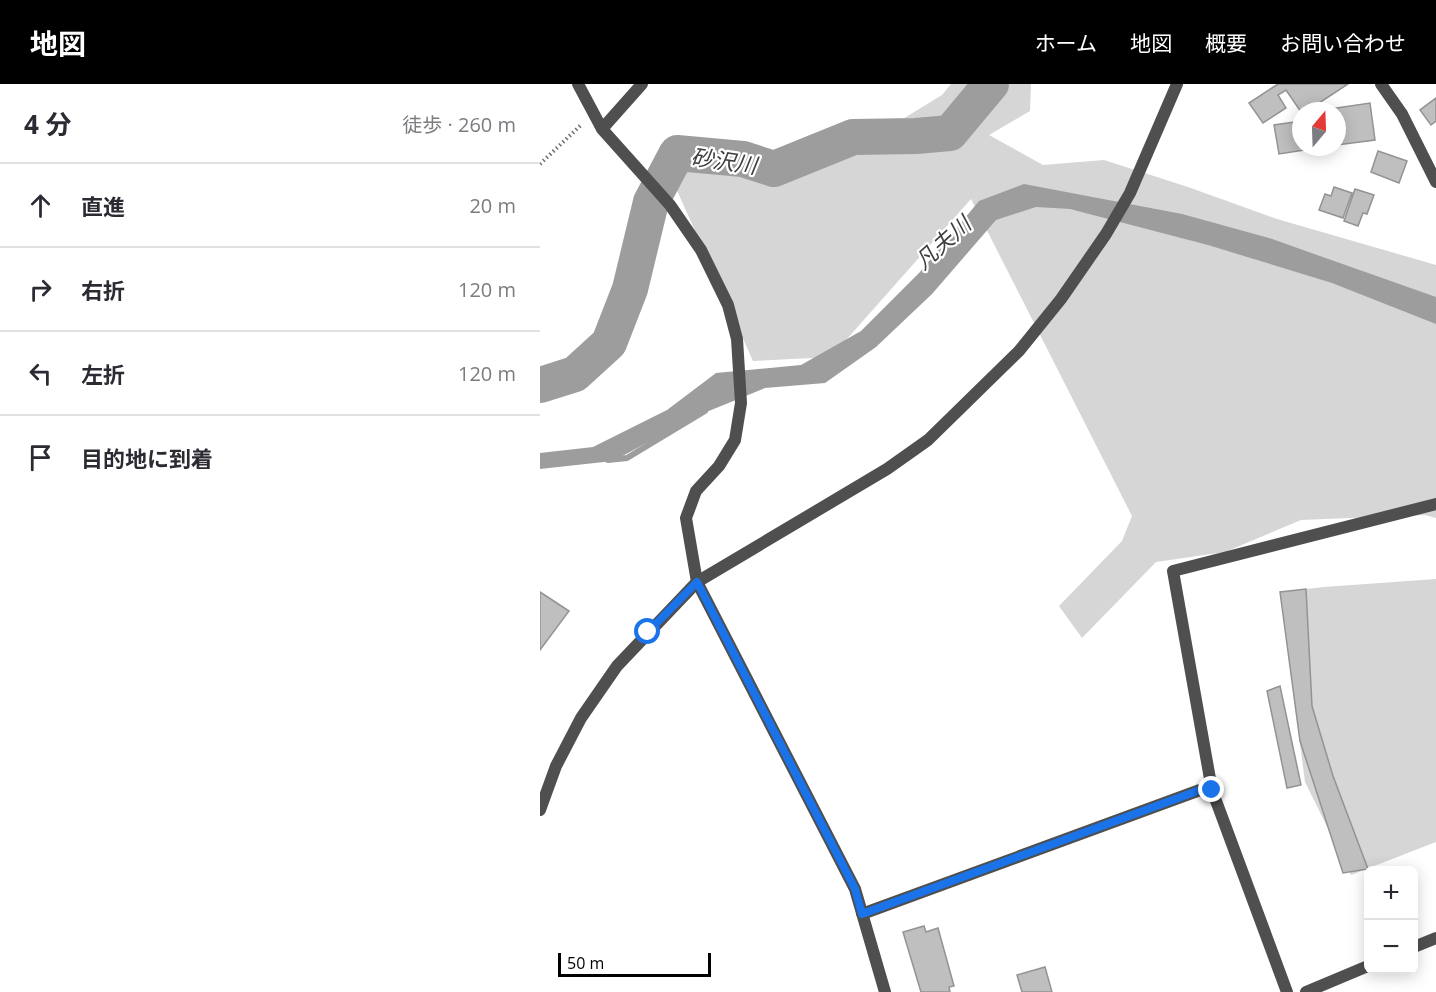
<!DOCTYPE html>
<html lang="ja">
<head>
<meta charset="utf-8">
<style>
	:root { --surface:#fff; --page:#f7f7f7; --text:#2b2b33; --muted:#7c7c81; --line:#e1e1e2; --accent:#000 }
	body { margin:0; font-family:"Open Sans","Noto Sans JP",sans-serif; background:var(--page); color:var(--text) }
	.controls { position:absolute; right:18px; bottom:18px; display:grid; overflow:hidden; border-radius:9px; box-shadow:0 3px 15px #0003 }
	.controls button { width:54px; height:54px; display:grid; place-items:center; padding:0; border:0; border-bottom:2px solid var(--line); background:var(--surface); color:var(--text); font:30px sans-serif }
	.compass { position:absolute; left:752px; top:18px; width:54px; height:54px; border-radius:50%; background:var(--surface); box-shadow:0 3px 15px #0003; rotate:19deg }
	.scale { position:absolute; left:18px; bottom:15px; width:153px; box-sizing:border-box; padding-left:6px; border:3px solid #000; border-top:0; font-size:16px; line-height:21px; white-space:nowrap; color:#000; -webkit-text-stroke:4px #fff; paint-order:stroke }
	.stop { position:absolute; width:18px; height:18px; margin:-14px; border:4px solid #1a73e8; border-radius:50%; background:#fff }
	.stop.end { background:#1a73e8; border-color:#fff; box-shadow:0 2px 6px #0008 }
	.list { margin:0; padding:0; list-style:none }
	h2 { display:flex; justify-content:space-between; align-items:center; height:78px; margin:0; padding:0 24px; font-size:26px }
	h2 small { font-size:20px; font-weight:400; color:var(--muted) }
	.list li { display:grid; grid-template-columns:39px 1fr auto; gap:18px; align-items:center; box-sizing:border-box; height:84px; padding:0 24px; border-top:2px solid var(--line) }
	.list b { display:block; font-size:22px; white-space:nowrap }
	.list em { font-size:20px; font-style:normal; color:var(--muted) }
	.icon { flex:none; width:33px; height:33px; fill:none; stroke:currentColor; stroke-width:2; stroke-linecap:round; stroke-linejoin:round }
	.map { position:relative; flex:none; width:896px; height:908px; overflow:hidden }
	header { display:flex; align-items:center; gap:36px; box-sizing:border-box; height:84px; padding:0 30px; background:var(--accent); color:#fff }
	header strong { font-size:28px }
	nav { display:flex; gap:33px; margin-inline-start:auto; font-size:21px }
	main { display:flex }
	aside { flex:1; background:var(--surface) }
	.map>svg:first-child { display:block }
	.green { fill:#d6d6d6 }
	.water { fill:#9d9d9d }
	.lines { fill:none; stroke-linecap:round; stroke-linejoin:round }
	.stream { stroke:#9d9d9d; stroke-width:6 }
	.river { stroke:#9d9d9d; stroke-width:36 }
	.building { fill:#bfbfbf; stroke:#939393; stroke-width:1.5 }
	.path { stroke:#717171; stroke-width:4; stroke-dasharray:1.5 3; stroke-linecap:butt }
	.minor { stroke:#4f4f4f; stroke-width:12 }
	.tertiary { stroke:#4f4f4f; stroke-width:12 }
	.route { stroke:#1a73e8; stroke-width:8 }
	.labels { text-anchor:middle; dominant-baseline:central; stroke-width:4.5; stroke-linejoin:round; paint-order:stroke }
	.water-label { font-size:22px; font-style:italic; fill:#3e3e3e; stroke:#fff }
</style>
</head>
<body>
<header>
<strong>地図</strong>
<nav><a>ホーム</a><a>地図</a><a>概要</a><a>お問い合わせ</a></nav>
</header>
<main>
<aside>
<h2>4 分<small>徒歩 · 260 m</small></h2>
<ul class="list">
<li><svg class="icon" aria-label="ahead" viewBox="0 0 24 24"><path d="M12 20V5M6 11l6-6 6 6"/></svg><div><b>直進</b></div><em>20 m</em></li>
<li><svg class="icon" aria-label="right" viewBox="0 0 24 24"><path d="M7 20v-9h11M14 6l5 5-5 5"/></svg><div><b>右折</b></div><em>120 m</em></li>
<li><svg class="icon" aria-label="left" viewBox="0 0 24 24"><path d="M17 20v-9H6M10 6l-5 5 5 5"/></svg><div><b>左折</b></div><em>120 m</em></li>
<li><svg class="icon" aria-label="arrive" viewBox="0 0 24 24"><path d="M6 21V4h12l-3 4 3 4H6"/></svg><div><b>目的地に到着</b></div></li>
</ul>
</aside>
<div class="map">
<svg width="896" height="908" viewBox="0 0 896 908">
	<rect width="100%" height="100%" fill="#fff"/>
	<path class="green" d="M411,0H491L490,27L449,51L503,81L564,76L648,103L737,135L896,181V434L885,431L761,436L685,468L616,478L542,554L519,522L582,457L592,432L431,115L291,273L213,277L131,93L157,66L207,91L283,73L330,55L402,11Z
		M896,495V758L811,791L765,698L740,508L784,503Z"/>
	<path class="water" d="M484,100L642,130L729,154L896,213V240L792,199L668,161L530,125L496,123L456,136L392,210L336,263L285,299L225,304L159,331L73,377L0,385V369L53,363L127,326L176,289L261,281L321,247L380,188L439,117Z"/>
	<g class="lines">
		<path class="stream" d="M68,376L87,374L165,327"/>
		<path class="river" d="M0,301L35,290L69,259L90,205L111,118L137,69L203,75L234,85L313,53L376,52L410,49L451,0"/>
	</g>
	<path class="building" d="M738,0H808L779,19L783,26L830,19L835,56L797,61V27L761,28L746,6L738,11L746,24L723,39L709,19Z
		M896,14V37L891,41L880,26Z
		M761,37V63H784L739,70L734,41Z
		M838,67L867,77L859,99L831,88Z
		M794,103L812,109L803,134L779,126L785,110L791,112Z
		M815,105L834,111L827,130L823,129L818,142L804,137Z
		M766,505L772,622L793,692L828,785L803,789L760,657L740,508Z
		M0,508L29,527L0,566Z
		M740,602L761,701L747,704L727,607Z
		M384,842L386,848L398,844L414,902L409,903L410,908H381L363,848Z
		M505,883L512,908H482L477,891Z"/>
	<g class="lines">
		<path class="path" d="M0,80L42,40"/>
		<path class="minor" d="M38,0L62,45L130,121L161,166L188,221L197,255L201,319L195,356L179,382L156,407L146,434L157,498L315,805L345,908
			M841,0L862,30L896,98
			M62,45L102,0
			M672,706L633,487L896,420
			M322,830L660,706H672L747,908
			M874,863L896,854
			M766,908L828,882"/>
		<path class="tertiary" d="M0,726L16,682L41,634L77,582L157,498L347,385L388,356L479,267L521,215L566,150L590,109L637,0"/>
	</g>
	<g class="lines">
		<path class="route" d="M108,548L157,498L315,805L322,830L660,706H672"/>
	</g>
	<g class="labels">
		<g class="water-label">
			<text transform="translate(184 76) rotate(8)">砂沢川</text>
			<text transform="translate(402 158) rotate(-42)">凡夫川</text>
		</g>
	</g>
</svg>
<div class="controls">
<button>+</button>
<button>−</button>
</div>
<svg class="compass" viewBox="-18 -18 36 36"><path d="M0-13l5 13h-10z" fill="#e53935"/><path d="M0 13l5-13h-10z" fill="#7c7c81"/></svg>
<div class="scale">50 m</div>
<div class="stop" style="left:108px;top:548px"></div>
<div class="stop end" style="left:672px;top:706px"></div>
</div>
</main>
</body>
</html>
